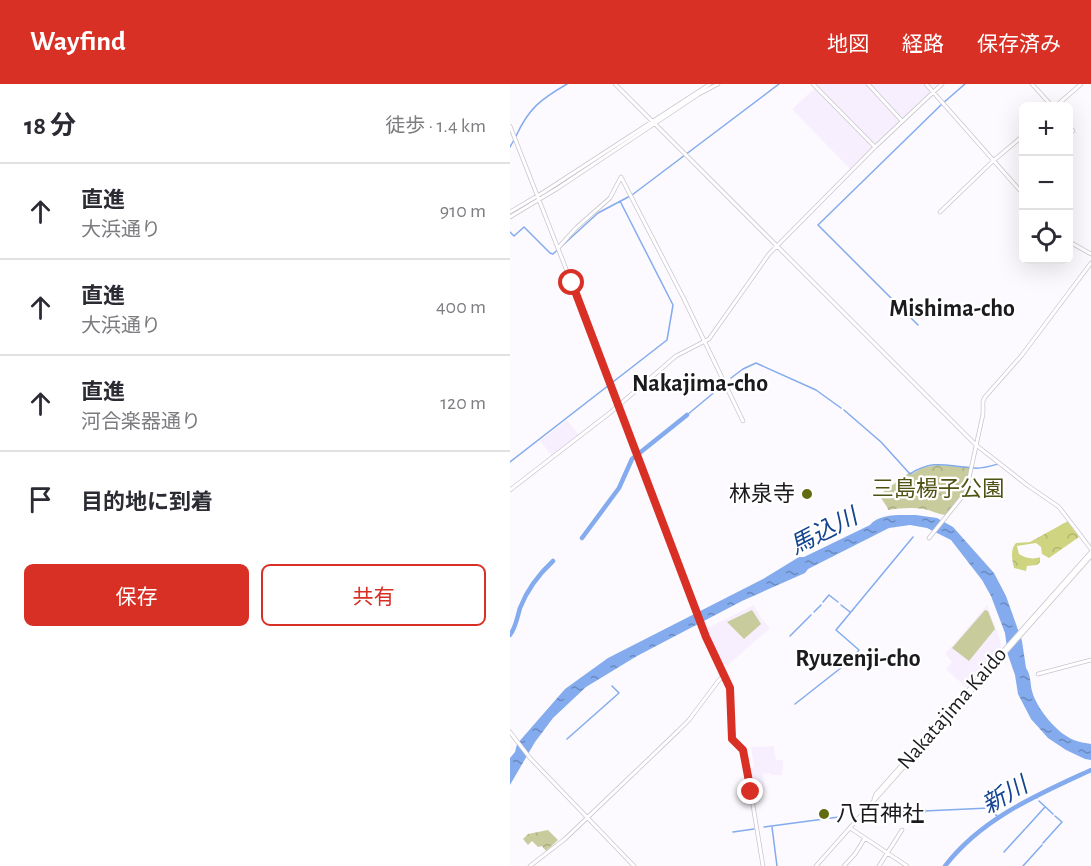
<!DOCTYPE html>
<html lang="ja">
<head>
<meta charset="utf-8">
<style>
	:root { --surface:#fff; --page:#f7f7f7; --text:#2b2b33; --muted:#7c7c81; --line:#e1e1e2; --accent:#d93025 }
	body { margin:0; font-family:"Alegreya Sans","Noto Sans JP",sans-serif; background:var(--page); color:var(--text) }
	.controls { position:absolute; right:18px; top:18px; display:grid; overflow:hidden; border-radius:9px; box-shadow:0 6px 24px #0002 }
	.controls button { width:54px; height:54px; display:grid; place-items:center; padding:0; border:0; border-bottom:2px solid var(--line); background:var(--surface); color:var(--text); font:30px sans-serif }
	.stop { position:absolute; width:18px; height:18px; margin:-14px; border:4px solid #d93025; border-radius:50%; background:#fff }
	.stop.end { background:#d93025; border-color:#fff; box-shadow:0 2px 6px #0008 }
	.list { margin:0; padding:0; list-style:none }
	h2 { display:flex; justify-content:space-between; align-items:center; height:78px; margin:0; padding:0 24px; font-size:26px }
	h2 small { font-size:20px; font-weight:400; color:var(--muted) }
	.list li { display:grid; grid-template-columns:39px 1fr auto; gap:18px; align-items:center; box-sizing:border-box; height:96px; padding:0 24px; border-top:2px solid var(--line) }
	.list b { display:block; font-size:22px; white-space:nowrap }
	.list p { margin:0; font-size:20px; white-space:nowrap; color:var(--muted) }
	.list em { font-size:20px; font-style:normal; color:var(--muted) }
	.actions { display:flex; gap:12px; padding:18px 24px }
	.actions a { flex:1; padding:14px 0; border:2px solid var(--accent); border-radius:9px; text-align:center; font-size:21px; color:var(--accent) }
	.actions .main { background:var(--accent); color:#fff }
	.icon { flex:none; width:33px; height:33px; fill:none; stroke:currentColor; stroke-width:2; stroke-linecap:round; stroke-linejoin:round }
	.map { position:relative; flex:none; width:581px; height:782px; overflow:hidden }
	header { display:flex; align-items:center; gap:36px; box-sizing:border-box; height:84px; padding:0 30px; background:var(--accent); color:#fff }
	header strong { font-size:28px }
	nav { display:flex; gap:33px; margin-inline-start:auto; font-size:21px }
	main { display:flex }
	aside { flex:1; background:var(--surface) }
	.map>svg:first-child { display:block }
	.built { fill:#f7effe }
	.forest { fill:url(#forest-crowns) }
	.park { fill:url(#park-crowns) }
	.garden { fill:#c8cb9b }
	.water { fill:url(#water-ripples) }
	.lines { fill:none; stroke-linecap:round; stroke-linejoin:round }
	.stream { stroke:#83abed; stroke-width:1.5 }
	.river { stroke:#83abed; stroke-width:4.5 }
	.tertiary-casing { stroke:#c9c5cd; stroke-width:4.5 }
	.tertiary { stroke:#fff; stroke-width:3 }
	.route { stroke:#d93025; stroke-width:8 }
	.poi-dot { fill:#636b10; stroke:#fff; stroke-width:2 }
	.labels { text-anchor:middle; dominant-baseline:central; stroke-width:4.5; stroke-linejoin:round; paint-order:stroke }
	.park-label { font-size:22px; fill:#505215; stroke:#fff }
	.poi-label { font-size:22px; fill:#1b1a1d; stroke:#fff; text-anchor:end }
	.street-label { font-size:22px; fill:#1b1a1d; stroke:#fff }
	.neighbourhood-label { font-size:24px; font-weight:bold; fill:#1b1a1d; stroke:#fff }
	.water-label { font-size:24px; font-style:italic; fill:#154490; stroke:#fff }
</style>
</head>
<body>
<header>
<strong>Wayfind</strong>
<nav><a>地図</a><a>経路</a><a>保存済み</a></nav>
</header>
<main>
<aside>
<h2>18 分<small>徒歩 · 1.4 km</small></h2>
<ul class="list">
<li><svg class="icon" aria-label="ahead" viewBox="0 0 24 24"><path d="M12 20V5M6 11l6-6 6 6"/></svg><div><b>直進</b><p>大浜通り</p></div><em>910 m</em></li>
<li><svg class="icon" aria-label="ahead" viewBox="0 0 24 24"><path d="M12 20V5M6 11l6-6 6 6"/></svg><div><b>直進</b><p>大浜通り</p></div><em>400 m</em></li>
<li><svg class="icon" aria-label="ahead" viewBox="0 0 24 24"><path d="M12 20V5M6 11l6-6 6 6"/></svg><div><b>直進</b><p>河合楽器通り</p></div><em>120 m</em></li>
<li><svg class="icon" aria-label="arrive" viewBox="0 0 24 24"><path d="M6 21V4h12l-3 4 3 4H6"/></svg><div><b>目的地に到着</b></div></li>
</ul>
<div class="actions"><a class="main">保存</a><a>共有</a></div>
</aside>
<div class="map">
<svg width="581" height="782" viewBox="0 0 581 782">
	<defs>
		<pattern id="forest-crowns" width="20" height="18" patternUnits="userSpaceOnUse" patternTransform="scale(1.5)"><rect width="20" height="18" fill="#cfd481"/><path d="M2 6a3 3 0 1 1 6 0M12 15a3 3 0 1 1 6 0" fill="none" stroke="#b1b56f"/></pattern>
		<pattern id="park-crowns" width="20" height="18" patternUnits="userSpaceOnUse" patternTransform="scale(1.5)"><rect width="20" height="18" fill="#c8cb9b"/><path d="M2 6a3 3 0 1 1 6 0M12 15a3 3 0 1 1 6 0" fill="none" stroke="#abae85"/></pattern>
		<pattern id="water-ripples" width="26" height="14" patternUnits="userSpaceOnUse" patternTransform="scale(1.5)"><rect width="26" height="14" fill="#83abed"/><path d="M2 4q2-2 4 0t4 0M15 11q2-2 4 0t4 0" fill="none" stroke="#6a8abf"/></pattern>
	</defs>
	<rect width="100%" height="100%" fill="#fcfaff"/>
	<path class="built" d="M306,0H430L395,34L364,60Z
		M305,4L363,63L340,85L282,25Z
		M57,336L69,351L42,372L30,357Z
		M244,521L251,534L260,544L217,582L215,580L212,581L195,545Z
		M477,521L490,555L491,564L470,587L458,605L436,585L442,578L435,570Z
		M264,662L266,676H273L272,691H261L260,689L253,690L255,706L249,707L248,705L243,706L239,684L244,683L241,663Z"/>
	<path class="forest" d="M558,437L569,453L539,474L532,470L531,463L526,459L507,462L509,470C515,474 523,476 530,473V478L527,481L517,482L516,487L504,484C502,476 500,465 506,459L520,458Z"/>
	<path class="park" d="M427,381L461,383L454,409L437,431C430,431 425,428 418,426C404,423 391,424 378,426L377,423L369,411L400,388L402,390L412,384Z
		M38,746L48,756L36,767L32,762L28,763L22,757L18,761L13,755L18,750Z"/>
	<path class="garden" d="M242,526L251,540L234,555L217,538Z
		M475,526L478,527L485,545L459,577L442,564Z"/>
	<path class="water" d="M406,431L427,434L443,443L484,489L496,512L512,557L516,584C521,591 520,599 522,607C526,623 544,645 558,653C564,657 574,659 581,660V676L575,675L556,666L538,654L521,635L508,610L505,591L498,571L495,549L481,512L472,496L441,456L417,444L400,441L379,444L298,485L295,489L232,517L127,572L76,603L43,634L25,658L0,701V674L5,668L7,660L55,605L98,574L253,495L289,473H294L360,441C369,429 392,431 406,431Z"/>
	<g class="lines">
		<path class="stream" d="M6,52C19,24 31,15 57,0
			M0,63L4,56
			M0,148L4,152L14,143L40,169L43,170L88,129L122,111L269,0
			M408,241L308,141L432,20L455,0
			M221,294L233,285L246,279L306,306L331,324
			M334,326L371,358L400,390C425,374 438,383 464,384C472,385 481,382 488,380
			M177,331L213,301
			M0,378L157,256L163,221L110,117
			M313,518L319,511L328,518
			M331,521L340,528
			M304,528L311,521
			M280,552L301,531
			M285,620L341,576L349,566L326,546L403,453
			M57,655L109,609L102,602
			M526,712L527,714
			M529,717L543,730
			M414,727L479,724L488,733
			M388,728L411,727
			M254,743L329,733
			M262,743L267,782
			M516,744L535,723
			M223,748L244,745
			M533,759L552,738L545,732
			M494,768L515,745
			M513,782L532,761"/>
		<path class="river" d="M72,454L109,404L122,375L177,331
			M0,551C6,543 7,534 10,524C17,506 29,490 43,477
			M411,727H414
			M435,782C472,734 527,711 581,686"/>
		<defs>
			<path id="tertiary" d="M105,0L466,361L517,401L549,423L581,465
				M303,0L365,63
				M358,0L392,37
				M416,0L514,111
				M522,0L542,22
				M546,22L571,0
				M558,41L563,47
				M0,42L62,200L196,553L220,604L222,656L234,667L253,782
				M111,93L174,215L233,337
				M0,128L34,108L200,0
				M430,128L483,77L514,51
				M0,133L48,104L189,10L208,0
				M558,157L581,170
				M48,164L66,144L100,114L111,93
				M0,406L101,328L166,272L199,255L259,170L365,63L432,0
				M419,454L456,408L473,330V317L475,313L512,271L581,179
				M528,590L581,576
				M0,648L20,674L124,782
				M364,715L366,710L581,468
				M340,744L397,782
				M20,782L55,755L168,647L179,636L209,596L215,591
				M306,782L581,472
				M334,782L345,770L355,754
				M369,782L392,746"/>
		</defs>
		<use href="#tertiary" class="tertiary-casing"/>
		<use href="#tertiary" class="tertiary"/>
	</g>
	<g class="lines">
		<path class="route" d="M62,199L196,553L220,604L222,655L233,666L241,708"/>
	</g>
	<g class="poi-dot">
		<circle cx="297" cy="410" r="6"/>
		<circle cx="314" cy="730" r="6"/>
	</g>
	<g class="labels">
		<g class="park-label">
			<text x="428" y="405">三島楊子公園</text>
		</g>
		<g class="poi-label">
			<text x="285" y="410">林泉寺</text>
			<text x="326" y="730" text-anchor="start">八百神社</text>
		</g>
		<g class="street-label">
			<text transform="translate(442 624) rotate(-49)">Nakatajima Kaido</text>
		</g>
		<g class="neighbourhood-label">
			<text x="442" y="225">Mishima-cho</text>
			<text x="190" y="300">Nakajima-cho</text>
			<text x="348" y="575">Ryuzenji-cho</text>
		</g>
		<g class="water-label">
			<text transform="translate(314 448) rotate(-27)">馬込川</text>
			<text transform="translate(495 712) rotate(-30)">新川</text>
		</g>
	</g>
</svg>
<div class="controls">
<button>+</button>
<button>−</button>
<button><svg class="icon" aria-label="locate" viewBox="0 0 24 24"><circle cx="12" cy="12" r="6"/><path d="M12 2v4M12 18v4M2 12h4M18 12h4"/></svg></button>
</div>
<div class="stop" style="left:62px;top:199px"></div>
<div class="stop end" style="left:241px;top:708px"></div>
</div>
</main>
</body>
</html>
